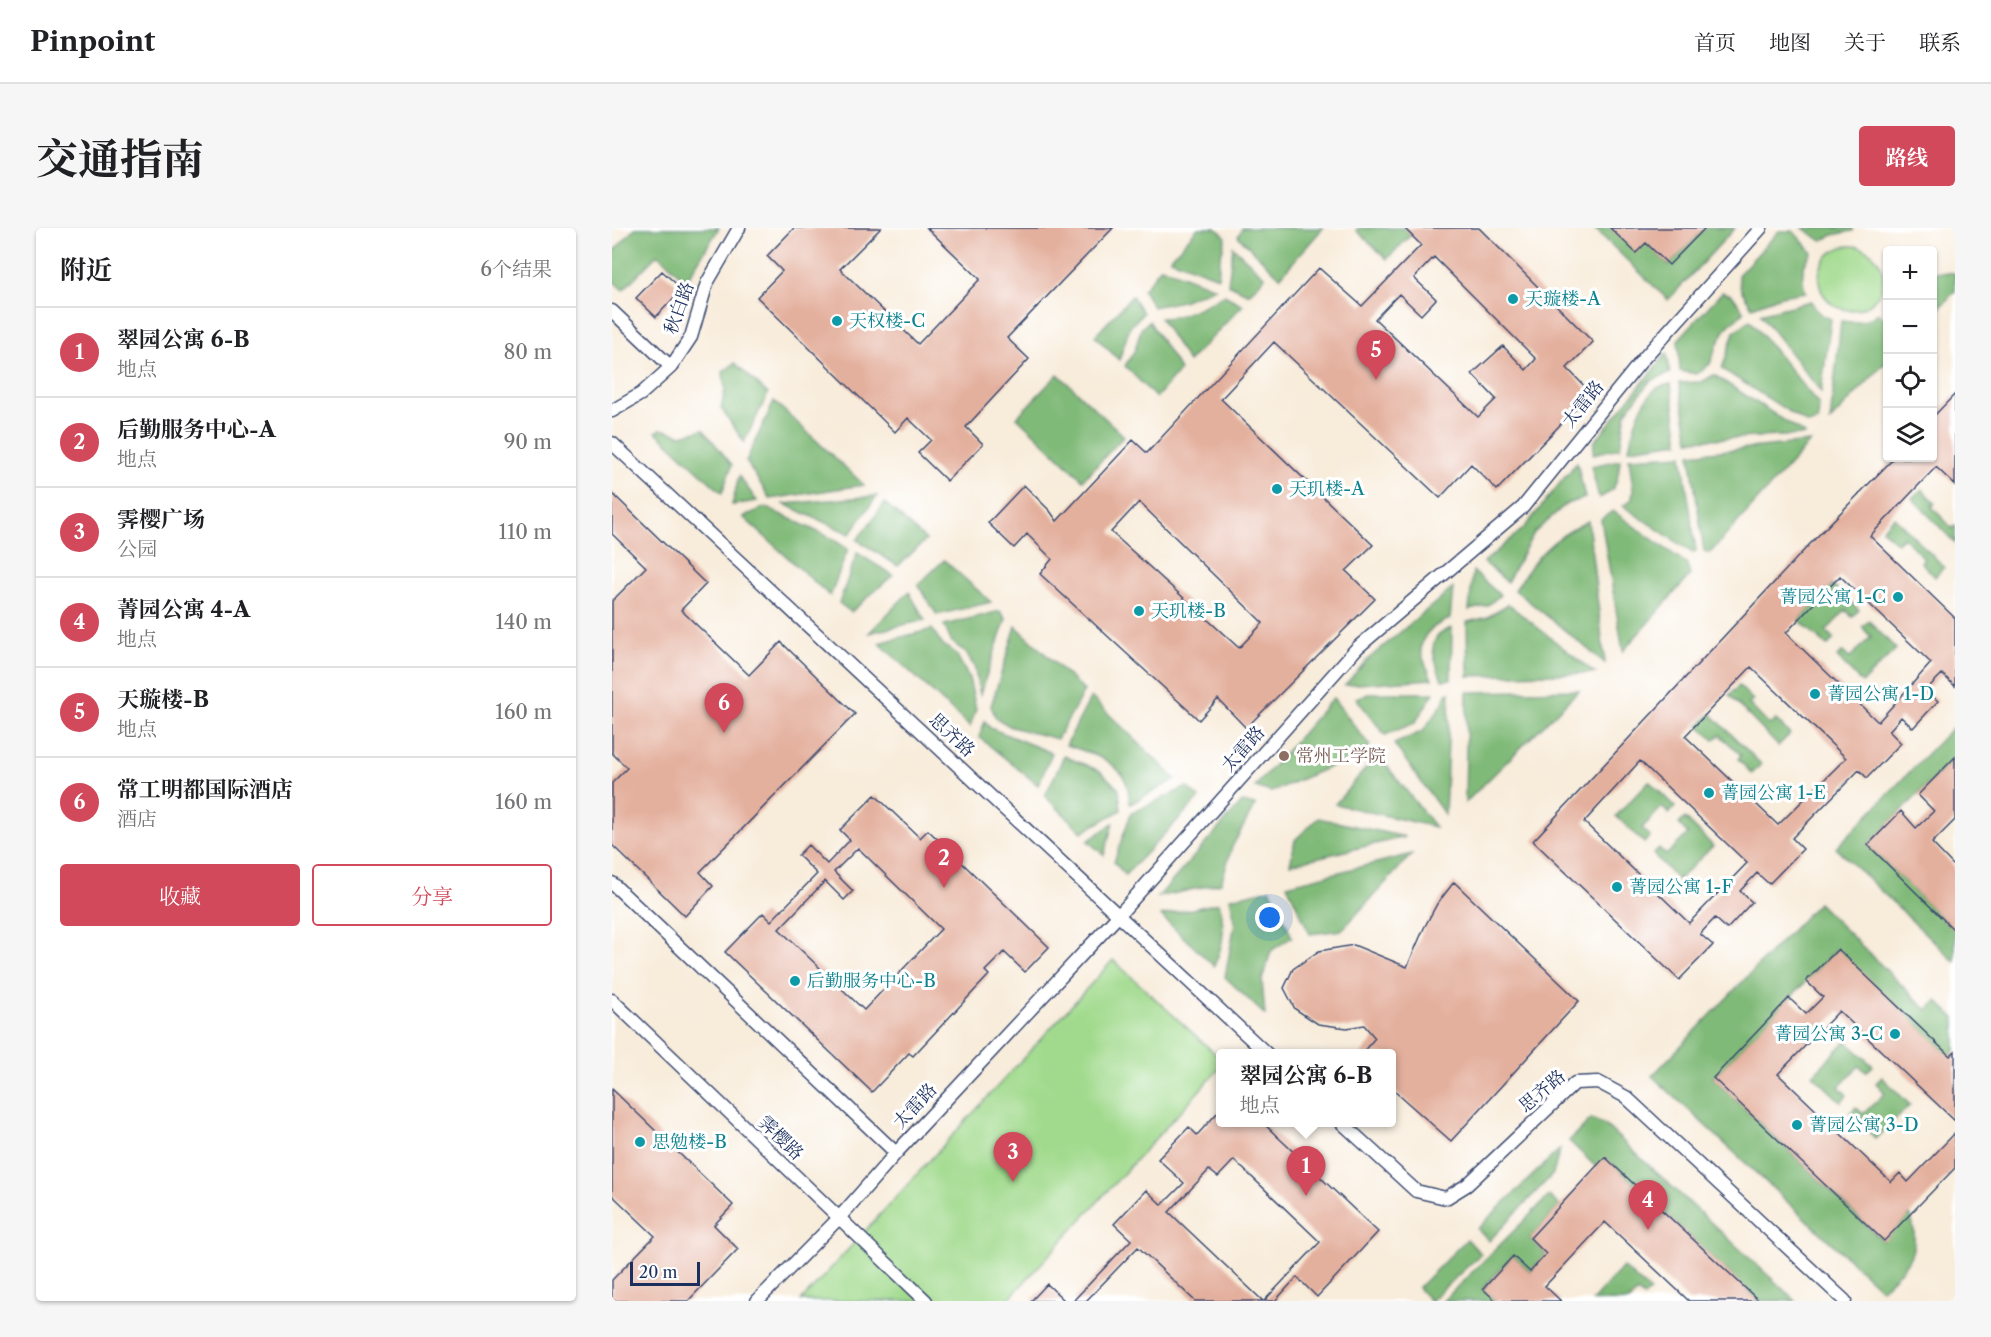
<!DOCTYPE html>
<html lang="zh">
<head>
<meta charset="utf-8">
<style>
	:root { --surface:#fff; --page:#f6f6f6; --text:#202124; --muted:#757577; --line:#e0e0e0; --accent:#d1495b }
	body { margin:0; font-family:"Libre Caslon Text","Noto Serif SC",serif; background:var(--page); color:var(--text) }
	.controls { position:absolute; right:18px; top:18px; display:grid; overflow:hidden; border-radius:6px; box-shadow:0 2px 4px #0004 }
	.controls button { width:54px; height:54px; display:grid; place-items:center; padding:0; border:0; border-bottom:2px solid var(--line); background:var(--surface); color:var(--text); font:30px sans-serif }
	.scale { position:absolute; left:18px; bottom:15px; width:70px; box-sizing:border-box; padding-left:6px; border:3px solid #1b2f5e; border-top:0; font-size:16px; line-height:21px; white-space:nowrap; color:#1b2f5e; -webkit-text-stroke:4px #fff; paint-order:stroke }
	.you { position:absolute; left:658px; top:690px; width:21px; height:21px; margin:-15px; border:4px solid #fff; border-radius:50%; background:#1a73e8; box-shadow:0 0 0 9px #1a73e833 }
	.badge { display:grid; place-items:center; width:39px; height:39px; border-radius:50%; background:var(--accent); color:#fff; font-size:20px; font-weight:700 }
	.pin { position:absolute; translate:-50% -50px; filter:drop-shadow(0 2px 3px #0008) }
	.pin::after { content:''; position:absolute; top:32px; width:21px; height:18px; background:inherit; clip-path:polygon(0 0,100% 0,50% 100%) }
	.popup { position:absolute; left:604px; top:821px; width:180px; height:78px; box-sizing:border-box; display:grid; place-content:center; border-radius:6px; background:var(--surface); filter:drop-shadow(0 2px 4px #0005); font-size:20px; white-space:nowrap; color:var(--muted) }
	.popup b { font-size:22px; color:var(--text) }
	.popup::after { content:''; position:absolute; left:50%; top:100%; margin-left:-12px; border:12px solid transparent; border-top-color:var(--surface) }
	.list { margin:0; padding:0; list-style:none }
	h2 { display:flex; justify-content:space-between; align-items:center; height:78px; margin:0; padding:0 24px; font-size:26px }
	h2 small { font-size:20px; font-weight:400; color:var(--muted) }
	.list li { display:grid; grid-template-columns:39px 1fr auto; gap:18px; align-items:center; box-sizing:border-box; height:90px; padding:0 24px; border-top:2px solid var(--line) }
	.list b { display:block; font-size:22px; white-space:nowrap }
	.list p { margin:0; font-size:20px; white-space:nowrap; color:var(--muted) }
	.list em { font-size:20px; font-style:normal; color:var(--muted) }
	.actions { display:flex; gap:12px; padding:18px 24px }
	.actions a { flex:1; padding:14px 0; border:2px solid var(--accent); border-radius:6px; text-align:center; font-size:21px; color:var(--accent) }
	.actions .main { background:var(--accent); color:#fff }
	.icon { flex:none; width:33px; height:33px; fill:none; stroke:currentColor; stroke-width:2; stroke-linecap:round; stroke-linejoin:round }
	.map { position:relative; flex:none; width:1343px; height:1073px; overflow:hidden; border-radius:6px }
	header { display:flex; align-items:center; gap:36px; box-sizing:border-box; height:84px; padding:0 30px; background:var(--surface); border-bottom:2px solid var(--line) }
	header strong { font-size:28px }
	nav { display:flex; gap:33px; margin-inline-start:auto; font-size:21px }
	.intro { display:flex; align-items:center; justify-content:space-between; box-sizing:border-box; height:144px; padding:0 36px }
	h1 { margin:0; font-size:42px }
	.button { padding:15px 27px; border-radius:6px; background:var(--accent); color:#fff; font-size:21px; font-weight:700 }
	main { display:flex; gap:36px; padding:0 36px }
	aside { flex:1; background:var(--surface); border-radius:6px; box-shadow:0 2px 4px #0004 }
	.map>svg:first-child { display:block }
	.green { fill:#a1da8d; stroke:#5e8476; stroke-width:1.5 }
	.forest { fill:#80ba78; stroke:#4e746b; stroke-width:1.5 }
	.building { fill:#e4b09e; fill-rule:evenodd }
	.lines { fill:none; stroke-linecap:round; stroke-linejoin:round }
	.service-casing { stroke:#3c4b71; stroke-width:15 }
	.service { stroke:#fff; stroke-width:12 }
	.culture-dot { fill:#0f9aa8; stroke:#fff; stroke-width:2 }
	.education-dot { fill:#8d6e63; stroke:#fff; stroke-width:2 }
	.labels { text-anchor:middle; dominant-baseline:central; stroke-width:6; stroke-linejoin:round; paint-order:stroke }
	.culture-label { font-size:18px; fill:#0d838f; stroke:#fff; text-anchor:start }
	.street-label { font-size:18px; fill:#1b2f5e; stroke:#fff }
	.education-label { font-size:18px; fill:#785e54; stroke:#fff; text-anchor:start }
</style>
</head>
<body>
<header>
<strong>Pinpoint</strong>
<nav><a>首页</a><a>地图</a><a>关于</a><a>联系</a></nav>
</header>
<div class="intro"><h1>交通指南</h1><a class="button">路线</a></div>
<main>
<aside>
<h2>附近<small>6个结果</small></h2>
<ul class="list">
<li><span class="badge">1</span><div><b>翠园公寓 6-B</b><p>地点</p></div><em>80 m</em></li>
<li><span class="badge">2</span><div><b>后勤服务中心-A</b><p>地点</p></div><em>90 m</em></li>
<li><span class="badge">3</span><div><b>霁樱广场</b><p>公园</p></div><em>110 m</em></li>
<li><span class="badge">4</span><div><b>菁园公寓 4-A</b><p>地点</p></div><em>140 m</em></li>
<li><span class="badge">5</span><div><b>天璇楼-B</b><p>地点</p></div><em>160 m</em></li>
<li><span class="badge">6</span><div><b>常工明都国际酒店</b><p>酒店</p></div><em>160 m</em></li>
</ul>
<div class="actions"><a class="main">收藏</a><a>分享</a></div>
</aside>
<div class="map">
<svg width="1343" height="1073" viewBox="0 0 1343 1073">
	<rect width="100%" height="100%" fill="#fff"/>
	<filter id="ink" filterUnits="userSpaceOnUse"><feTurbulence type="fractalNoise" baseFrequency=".0167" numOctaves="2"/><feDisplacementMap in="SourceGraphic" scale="12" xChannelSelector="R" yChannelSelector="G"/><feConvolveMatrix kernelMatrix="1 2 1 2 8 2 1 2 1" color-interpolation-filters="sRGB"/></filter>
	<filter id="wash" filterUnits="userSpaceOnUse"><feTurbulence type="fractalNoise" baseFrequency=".008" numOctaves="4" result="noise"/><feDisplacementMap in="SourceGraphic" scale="24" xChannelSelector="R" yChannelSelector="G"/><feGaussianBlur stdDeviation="1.35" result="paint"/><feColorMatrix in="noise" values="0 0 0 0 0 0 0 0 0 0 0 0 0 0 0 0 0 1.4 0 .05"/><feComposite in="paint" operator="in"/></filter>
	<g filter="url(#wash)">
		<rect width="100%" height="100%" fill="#f8ecda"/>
		<path class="green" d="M1207 50a32 32 0 1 1 64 0a32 32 0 1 1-64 0Z
			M501,732L608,830V840L395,1073H189Z"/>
		<path class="forest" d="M23,0H107L74,53L46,26L11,62L0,52V25Z
			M586,0H604L614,9L608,31L606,49L558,31Z
			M630,0H711L668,49L626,8Z
			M747,0H792L799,7L775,31L744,2Z
			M982,0H998L1024,24L1034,15L1057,37L1093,0H1123L1056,72Z
			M1191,0H1241V3L1221,7L1209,13Z
			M1167,3H1181L1200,24C1190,38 1188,48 1194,64L1169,68L1140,79L1129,62L1126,47Z
			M621,19L653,49L637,66L616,56Z
			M549,39L603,60L570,73L541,79L531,62Z
			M1321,44L1343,45V63L1321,87Z
			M1110,64L1120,67L1132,84L1115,99L1105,117L1098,136L1085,146L1068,143L1066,112Z
			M612,67L631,77L576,134L548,90C572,90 592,77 612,67Z
			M520,68L531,85L518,99L507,132L483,108Z
			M1199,73C1204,83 1209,87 1219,91L1209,164L1148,86Z
			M1266,85L1275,93V133L1218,193L1229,93C1244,95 1254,95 1266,85Z
			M1138,92L1207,177L1206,193L1196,196L1110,141L1122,104Z
			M537,93L568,142L544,170L513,138L523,122L529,101Z
			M1055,125L1058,145L1038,153L1014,184L1008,220L981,226L982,214Z
			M123,135L156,166L132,214L109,180L113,162L111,144Z
			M446,146L512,208L471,252L405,189Z
			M1102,147L1193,206V207L1077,212L1067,155L1090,154Z
			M1059,156L1067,214L1017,221C1021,202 1028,172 1045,160C1049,158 1055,157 1059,156Z
			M162,173L252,257L158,271L134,233Z
			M49,201L70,207L91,201L120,237L110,265L44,204Z
			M1198,214L1098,325L1092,323L1078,226Z
			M1070,227L1084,323L1081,325L1011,278L1020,271L1021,261L1017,230Z
			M1008,232C1006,251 1006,262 987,270L979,238Z
			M965,234L973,270L954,276L922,305L895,354L872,334L912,300Z
			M127,248L145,273L120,277Z
			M1310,261L1323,275L1320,279L1340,300L1343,298V315L1300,270Z
			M265,268L238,306L172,276Z
			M273,275L314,312L286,338L245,312Z
			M153,279L219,310L236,321L218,368L131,289Z
			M1001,283L1075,336L1078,347L1011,423L989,291Z
			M1282,289L1332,339L1323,349L1309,334L1312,330L1291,309L1285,315L1270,301Z
			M976,293L993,435L903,362C925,327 939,311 976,293Z
			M245,325L281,347L239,384L227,375Z
			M332,332L379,374L325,387L306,357Z
			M861,343L888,367L875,378L857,382Z
			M1220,357L1247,382L1240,389L1234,382L1214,403L1222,411L1215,418L1187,392Z
			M841,360L838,391C824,396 809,405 809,422C810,431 817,443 820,451L733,457L755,432Z
			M297,364L313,392L257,405Z
			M896,376L983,445L856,448L855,394L876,389Z
			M388,383L394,391L368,466L362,438L354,425L339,413L332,397Z
			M1257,393L1284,421L1250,455L1225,429L1231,424L1237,430L1259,409L1250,399Z
			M404,398L472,463L445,511L399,499L384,490L379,478Z
			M840,400L839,451L830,452C822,430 811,409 840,400Z
			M320,401L330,416L344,426L357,450L364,481L358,499L267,415Z
			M1127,458L1141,472L1137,476L1157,497L1164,492L1178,506L1166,518L1117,467Z
			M967,462L853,575L855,464Z
			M838,464L833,587L782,516L811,503L831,475L834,465Z
			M760,465H822L803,495L773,507L744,470Z
			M479,469L564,551L518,576C517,570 517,563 515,557C508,533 476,524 454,517Z
			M721,470L758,518L748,526L659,564L643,559Z
			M1099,486L1149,536L1140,546L1126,531L1129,527L1108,507L1102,512L1087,498Z
			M373,493L378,500L440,525L426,557L367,509Z
			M1343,497V529L1256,617L1343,703V734L1224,620Z
			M452,528L488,543L507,561L509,582L470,604L433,568Z
			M767,528L823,599L723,576C738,560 751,541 767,528Z
			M1037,553L1063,579L1057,586L1050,579L1030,600L1038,608L1032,615L1004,588Z
			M575,559L587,570L513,647L502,634L519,585Z
			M630,574L643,577L620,619L609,655L546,669Z
			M706,590L793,609L678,636L683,612Z
			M1073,590L1101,618L1066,652L1041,626L1047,620L1054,627L1076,606L1067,596Z
			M501,595L492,627L476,613Z
			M800,626L730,702L698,706L675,657Z
			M658,661L680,709L659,723L650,752L653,787L613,749L623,695L618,670Z
			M607,675C613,699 613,714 602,738L549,688Z
			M1206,675L1315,782L1325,773L1343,790V823L1338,828L1225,721L1101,850L1271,1013L1298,986C1310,1022 1296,1039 1269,1061L1040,848Z
			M1234,813L1261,838L1254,844L1247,838L1227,859L1235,867L1229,874L1201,847Z
			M1270,849L1298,877L1264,911L1238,885L1244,879L1251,886L1273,865L1264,855Z
			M979,891L993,897L1184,1073H1147L994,930L984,939L957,913Z
			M948,921L941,946L877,1013L865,1001Z
			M937,968L948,978L918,1010L934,1026L918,1044L901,1028L871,1060L884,1073H831Z
			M855,1011L869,1026L818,1073L806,1060Z
			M1011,1039L1038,1063L1032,1069L1025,1064L1017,1073H980Z"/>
		<g id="blocks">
			<path class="building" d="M182,0H269L228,41L306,116L368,51L315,0H501L395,110L417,131L354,199L371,216L335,253L306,225L319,212L296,190L283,204L145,69L170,43L155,28Z
				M792,0H867L981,114L955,140L979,165L885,262L859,236L828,270L662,114L609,171L761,317L734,343L763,371L634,500L606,471L587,492L428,346L440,331L415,306L402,320L376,295L412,257L438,283L445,293L521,212L535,225L707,40L750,78L809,17ZM822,29L924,131L914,142L891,118L860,146L884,171L866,189L763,91L787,66L809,87L824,71L802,50ZM527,274L651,395L627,420L499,304Z
				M998,0H1093L1057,37L1034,15L1024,25Z
				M50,43L70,61L44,89L24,70Z
				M1343,166V257L1324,239L1258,308L1343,390V458L1330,446L1314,462L1326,473L1301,500L1289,489L1277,503L1289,515L1255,550L1247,542L1180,610L1191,621L1157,656L1145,645L1128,663L1140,674L1115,701L1103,690L1088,706L1101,717L1067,752L921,613L1197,317L1282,230H1320V190ZM1228,348L1319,435L1266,494L1174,405ZM1139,439L1234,530L1166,597L1073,508ZM1028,533L1135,635L1077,695L972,594Z
				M0,265L94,356L69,382L137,447L169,414L243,486L88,644L101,658L73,688L0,617V555L15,540L0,525V373L34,339L0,306Z
				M1343,529V592L1320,615L1343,639V703L1256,617L1289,583L1304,600L1322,583L1306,567Z
				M263,567L308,610L316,602L437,719L413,744L392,724L373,743L377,747L301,828L297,825L260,864L113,724L151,685L159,693L205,646L186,627L196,617L215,636L238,612L228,602ZM246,620L329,701L252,782L167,701L213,653L232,672L241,663L222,644Z
				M842,654L967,773L839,913L780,861V826H749L763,810L752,797L735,800L706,796L683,781L672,760L681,741L707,723L742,717L795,739L812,700L825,676Z
				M1226,721L1338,828L1343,823V893L1227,783L1166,846L1279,954L1288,945L1296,954L1343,905V940L1272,1013L1101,850L1177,770L1194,786L1211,769L1194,753Z
				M0,861L121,977L102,997L126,1021L76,1073H0V1052L43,1008L0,967Z
				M608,882V894H650L766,1004L705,1069L685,1049L663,1073H652L708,1014L622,932L606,949L597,942L557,984L651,1073H583L526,1019L474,1073H461L519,1012L502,996L534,962L550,977L572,955L546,931L577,899L585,907Z
				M993,929L1147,1073H1077L993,994L933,1058L949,1073H884L871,1061L901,1028L918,1044L934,1026L918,1010Z
				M435,1056L453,1073H419Z"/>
		</g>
	</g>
	<g filter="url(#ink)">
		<use href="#blocks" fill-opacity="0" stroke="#3c4b71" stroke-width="1.5"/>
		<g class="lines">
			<defs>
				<path id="service" d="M0,83L59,139
					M0,183L29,166L59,139L79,109L95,55L127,0
					M0,215L655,826
					M0,655L284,925
					M0,772L314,1073
					M729,894L804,963L834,970L855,957L963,855L986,854L1014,869L1233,1073
					M145,1073L227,990L284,925L506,688L745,420L911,279L1031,131L1149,0"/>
			</defs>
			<use href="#service" class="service-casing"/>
			<use href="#service" class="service"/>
		</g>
	</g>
	<g class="culture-dot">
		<circle cx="901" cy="71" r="6"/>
		<circle cx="225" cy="93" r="6"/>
		<circle cx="665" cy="261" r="6"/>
		<circle cx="1286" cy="369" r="6"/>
		<circle cx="527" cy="383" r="6"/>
		<circle cx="1203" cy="466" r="6"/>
		<circle cx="1097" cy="565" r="6"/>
		<circle cx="1005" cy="659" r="6"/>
		<circle cx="183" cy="753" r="6"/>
		<circle cx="1283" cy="806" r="6"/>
		<circle cx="1185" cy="897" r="6"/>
		<circle cx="28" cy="914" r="6"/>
	</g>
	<circle class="education-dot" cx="672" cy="528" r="6"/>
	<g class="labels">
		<g class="culture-label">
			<text x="913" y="71">天璇楼-A</text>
			<text x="237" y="93">天权楼-C</text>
			<text x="677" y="261">天玑楼-A</text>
			<text x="1274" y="369" text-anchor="end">菁园公寓 1-C</text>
			<text x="539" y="383">天玑楼-B</text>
			<text x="1215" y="466">菁园公寓 1-D</text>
			<text x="1109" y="565">菁园公寓 1-E</text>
			<text x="1017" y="659">菁园公寓 1-F</text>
			<text x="195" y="753">后勤服务中心-B</text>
			<text x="1271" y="806" text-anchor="end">菁园公寓 3-C</text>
			<text x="1197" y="897">菁园公寓 3-D</text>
			<text x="40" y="914">思勉楼-B</text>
		</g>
		<g class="street-label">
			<text transform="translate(67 80) rotate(-70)">秋白路</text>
			<text transform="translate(971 176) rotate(-51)">太雷路</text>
			<text transform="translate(340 507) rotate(43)">思齐路</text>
			<text transform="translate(631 521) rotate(-48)">太雷路</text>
			<text transform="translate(930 863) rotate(-40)">思齐路</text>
			<text transform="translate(303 878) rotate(-47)">太雷路</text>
			<text transform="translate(169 910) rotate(44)">霁樱路</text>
		</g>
		<g class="education-label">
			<text x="684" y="528">常州工学院</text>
		</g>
	</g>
</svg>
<div class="controls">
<button>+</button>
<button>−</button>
<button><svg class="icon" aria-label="locate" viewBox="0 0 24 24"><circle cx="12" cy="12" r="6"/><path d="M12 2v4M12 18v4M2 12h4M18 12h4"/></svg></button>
<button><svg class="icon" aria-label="layers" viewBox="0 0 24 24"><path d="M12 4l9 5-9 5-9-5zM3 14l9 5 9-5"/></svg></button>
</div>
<div class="scale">20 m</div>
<div class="you"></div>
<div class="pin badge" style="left:694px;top:968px">1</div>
<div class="popup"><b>翠园公寓 6-B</b>地点</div>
<div class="pin badge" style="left:332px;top:660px">2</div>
<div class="pin badge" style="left:401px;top:954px">3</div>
<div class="pin badge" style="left:1036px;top:1002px">4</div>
<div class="pin badge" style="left:764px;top:152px">5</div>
<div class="pin badge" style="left:112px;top:505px">6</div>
</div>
</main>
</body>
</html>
